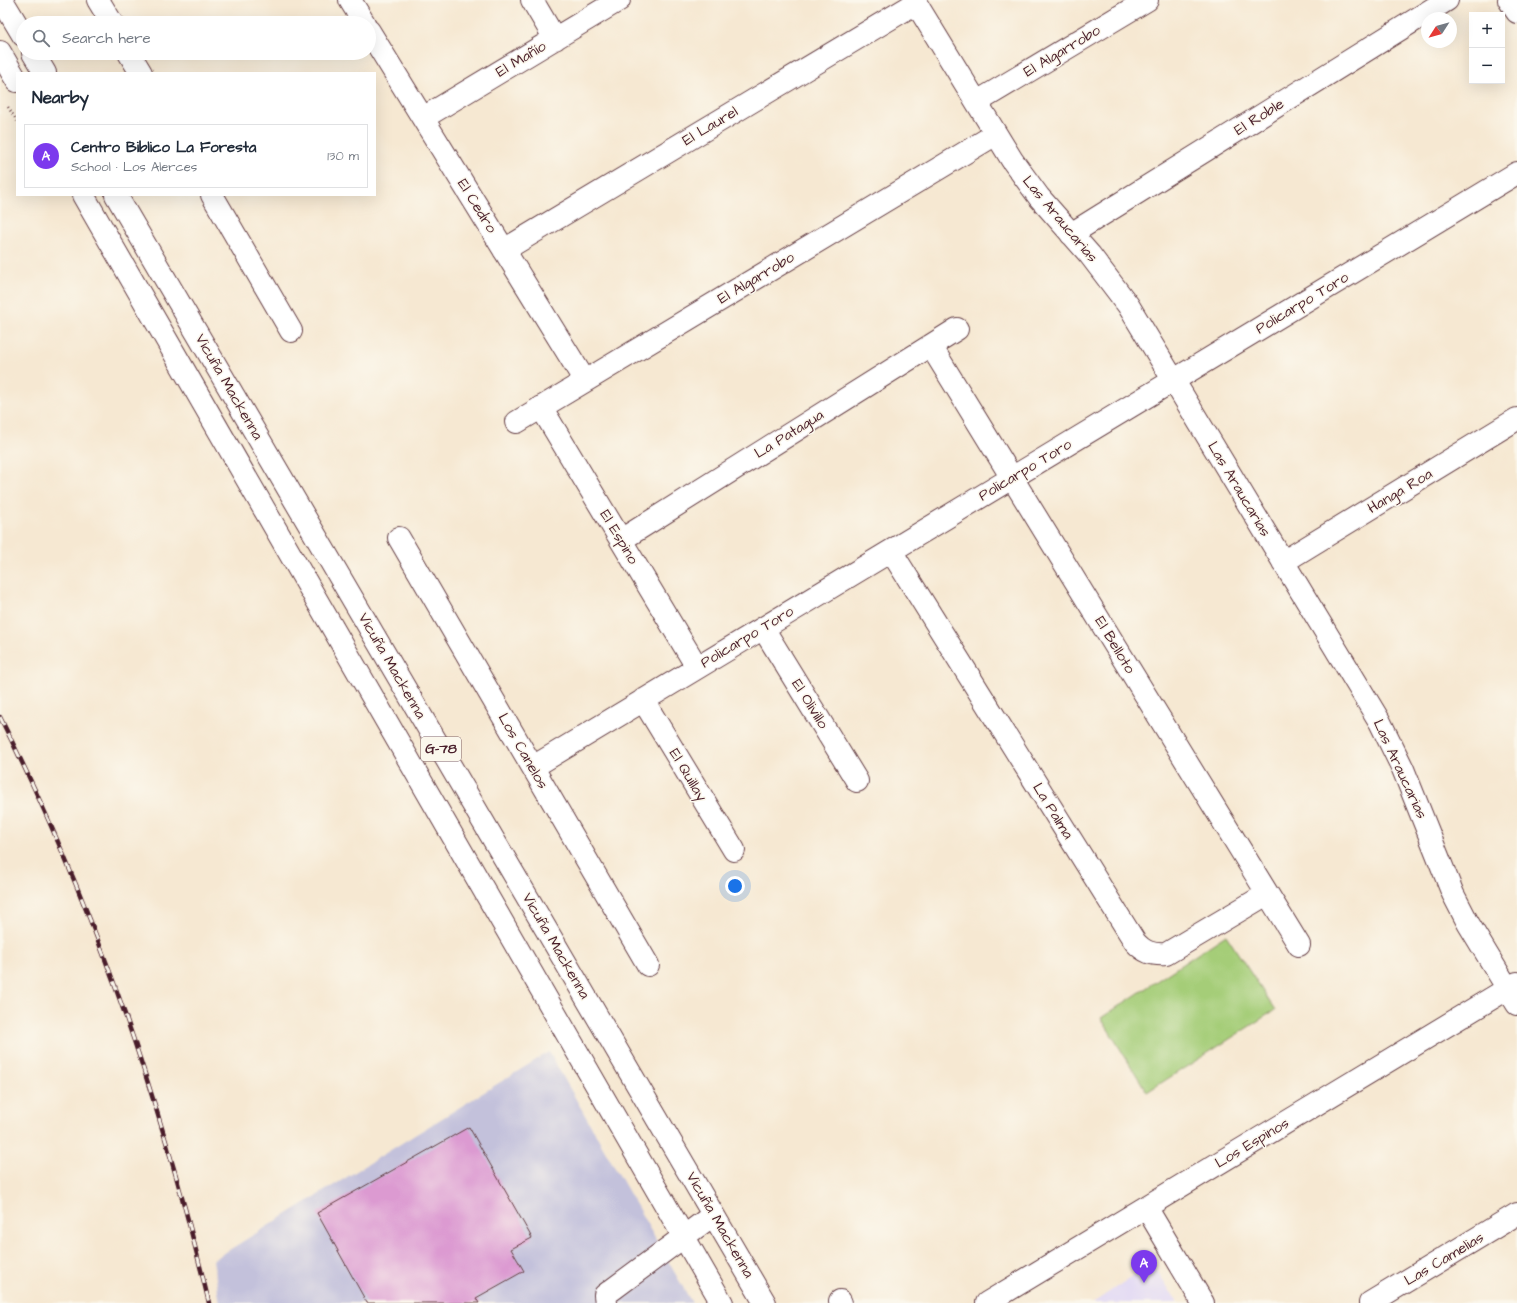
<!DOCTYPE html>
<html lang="en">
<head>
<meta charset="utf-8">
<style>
	:root { --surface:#fff; --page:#f6f6f7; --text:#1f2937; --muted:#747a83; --line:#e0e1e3; --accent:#7c3aed }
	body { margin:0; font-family:"Architects Daughter",sans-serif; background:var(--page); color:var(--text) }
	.controls { position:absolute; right:12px; top:12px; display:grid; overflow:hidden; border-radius:0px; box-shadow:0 4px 16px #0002 }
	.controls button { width:36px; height:36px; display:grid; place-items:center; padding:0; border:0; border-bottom:1px solid var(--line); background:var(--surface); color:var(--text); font:20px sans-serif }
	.compass { position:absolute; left:1421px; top:12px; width:36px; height:36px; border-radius:50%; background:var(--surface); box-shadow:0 4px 16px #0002; rotate:234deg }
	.you { position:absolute; left:735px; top:886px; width:14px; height:14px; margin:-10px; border:3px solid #fff; border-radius:50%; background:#1a73e8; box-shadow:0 0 0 6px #1a73e833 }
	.badge { display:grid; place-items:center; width:26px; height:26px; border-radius:50%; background:var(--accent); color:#fff; font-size:13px; font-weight:700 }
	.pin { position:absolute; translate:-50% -33px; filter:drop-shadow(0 1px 2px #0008) }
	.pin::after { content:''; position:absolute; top:21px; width:14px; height:12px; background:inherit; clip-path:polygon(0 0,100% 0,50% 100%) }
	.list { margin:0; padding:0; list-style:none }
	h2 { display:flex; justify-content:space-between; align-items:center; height:52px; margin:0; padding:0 16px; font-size:17px }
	h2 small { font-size:13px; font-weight:400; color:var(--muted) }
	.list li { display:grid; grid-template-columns:26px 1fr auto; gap:12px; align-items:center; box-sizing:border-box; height:64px; margin:0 8px 8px; padding:0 8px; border:1px solid var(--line); border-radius:0px }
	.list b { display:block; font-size:15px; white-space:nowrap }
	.list p { margin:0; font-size:13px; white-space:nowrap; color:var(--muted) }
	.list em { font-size:13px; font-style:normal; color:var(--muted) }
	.icon { flex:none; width:22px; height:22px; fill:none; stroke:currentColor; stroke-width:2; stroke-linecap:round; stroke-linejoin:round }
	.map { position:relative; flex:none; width:1517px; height:1303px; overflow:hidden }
	.search { position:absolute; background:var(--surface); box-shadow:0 4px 16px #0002; left:16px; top:16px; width:360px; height:44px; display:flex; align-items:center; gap:10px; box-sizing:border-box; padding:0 14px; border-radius:22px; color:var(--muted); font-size:15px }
	.panel { position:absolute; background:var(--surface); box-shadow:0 4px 16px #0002; left:16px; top:72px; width:360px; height:124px; border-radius:0px }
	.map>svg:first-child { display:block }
	.built { fill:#dfd5f5 }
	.industrial { fill:#c3c1db }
	.green { fill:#a5cd78; stroke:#787652 }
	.building { fill:#dc9ad1 }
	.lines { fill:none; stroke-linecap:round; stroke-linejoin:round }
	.minor-casing { stroke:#643d44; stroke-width:24 }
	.major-casing { stroke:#643d44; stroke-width:24 }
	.path { stroke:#643d44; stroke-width:2.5; stroke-dasharray:1 3; stroke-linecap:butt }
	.minor { stroke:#fff; stroke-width:22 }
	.major { stroke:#fff; stroke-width:22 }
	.rail-casing { stroke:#4a1f2b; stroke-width:4.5 }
	.rail { stroke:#fbf7ec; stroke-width:3; stroke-dasharray:9; stroke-linecap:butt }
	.labels { text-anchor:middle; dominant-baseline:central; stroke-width:3; stroke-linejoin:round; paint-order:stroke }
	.shield { fill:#fbf7ec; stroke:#7f6065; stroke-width:1 }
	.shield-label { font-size:14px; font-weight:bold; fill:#4a1f2b }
	.street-label { font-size:15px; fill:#4a1f2b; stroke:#fbf7ec }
</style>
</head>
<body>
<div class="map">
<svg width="1517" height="1303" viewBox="0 0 1517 1303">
	<rect width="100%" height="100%" fill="#fbf7ec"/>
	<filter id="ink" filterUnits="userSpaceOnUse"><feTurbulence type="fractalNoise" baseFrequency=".025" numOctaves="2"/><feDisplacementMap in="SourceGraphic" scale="8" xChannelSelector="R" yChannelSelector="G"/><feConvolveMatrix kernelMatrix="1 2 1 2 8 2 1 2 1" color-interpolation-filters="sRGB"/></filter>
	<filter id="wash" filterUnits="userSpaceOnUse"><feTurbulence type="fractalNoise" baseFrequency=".012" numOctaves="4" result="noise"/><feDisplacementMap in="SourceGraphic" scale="16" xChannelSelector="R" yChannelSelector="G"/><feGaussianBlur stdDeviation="0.9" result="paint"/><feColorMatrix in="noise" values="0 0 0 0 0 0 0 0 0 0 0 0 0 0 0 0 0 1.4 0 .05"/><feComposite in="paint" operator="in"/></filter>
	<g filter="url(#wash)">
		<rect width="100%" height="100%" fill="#f6e8d2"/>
		<path class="built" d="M1152,1263L1178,1303H1093Z"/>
		<path class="industrial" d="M549,1052L692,1303H220L213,1260Z"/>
		<path class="green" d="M1226,935L1275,1010L1147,1092L1101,1018Z"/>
		<g id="blocks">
			<path class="building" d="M469,1127L532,1238L511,1249L524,1271L476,1298L479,1303H367L317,1213Z"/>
		</g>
	</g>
	<g filter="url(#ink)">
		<use href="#blocks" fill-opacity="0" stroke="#643d44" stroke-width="1"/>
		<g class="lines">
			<defs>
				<path id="minor" d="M98,0L112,23
					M350,0L364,23
					M532,0L555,39
					M914,0L1012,160L1039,197L1090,255L1128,305L1380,722L1403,769L1453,894L1468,923L1517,1004
					M1509,0L1517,12
					M369,31L585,381
					M129,53L141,73
					M977,102L1147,0
					M423,118L619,0
					M212,195L291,331
					M1071,234L1447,0
					M504,250L916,3
					M931,346L1299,945
					M541,407L697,667
					M517,422L996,134
					M399,538L648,965
					M621,540L957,329
					M891,551L1135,942C1144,952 1152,955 1166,954L1267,894
					M1283,562L1517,419
					M763,628L857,781
					M643,700L734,850
					M533,767L1517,173
					M1146,1207L1203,1303
					M840,1301L841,1303
					M606,1303L605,1295L713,1215
					M987,1303L1517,983
					M1370,1303L1517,1214"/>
				<path id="major" d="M2,0L23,35
					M0,52L17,81
					M33,53L45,73
					M83,195L722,1303
					M116,195L765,1303"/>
			</defs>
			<use href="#minor" class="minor-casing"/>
			<use href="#major" class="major-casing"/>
			<path class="path" d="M8,107L17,121"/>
			<use href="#minor" class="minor"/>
			<use href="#major" class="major"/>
			<defs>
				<path id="rail" d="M0,717C93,903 161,1101 209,1303"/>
			</defs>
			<use href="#rail" class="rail-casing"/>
			<use href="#rail" class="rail"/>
		</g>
	</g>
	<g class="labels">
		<rect class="shield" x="421" y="737" width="40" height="24" rx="3"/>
		<g class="shield-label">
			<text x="441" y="749">G-78</text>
		</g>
		<g class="street-label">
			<text transform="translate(1062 51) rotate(-31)">El Algarrobo</text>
			<text transform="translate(521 59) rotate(-31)">El Mañío</text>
			<text transform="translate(1259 117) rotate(-32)">El Roble</text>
			<text transform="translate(710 126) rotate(-31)">El Laurel</text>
			<text transform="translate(477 206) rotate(58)">El Cedro</text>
			<text transform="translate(1060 219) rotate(50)">Las Araucarias</text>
			<text transform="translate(756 278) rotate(-31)">El Algarrobo</text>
			<text transform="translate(1302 303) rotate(-31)">Policarpo Toro</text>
			<text transform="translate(229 387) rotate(60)">Vicuña Mackenna</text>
			<text transform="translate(789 434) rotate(-32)">La Patagua</text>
			<text transform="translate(1025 470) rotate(-31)">Policarpo Toro</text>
			<text transform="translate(1239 489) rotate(59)">Las Araucarias</text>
			<text transform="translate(1400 491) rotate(-31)">Hanga Roa</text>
			<text transform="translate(619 537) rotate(59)">El Espino</text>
			<text transform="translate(747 637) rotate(-31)">Policarpo Toro</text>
			<text transform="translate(1115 645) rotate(59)">El Belloto</text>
			<text transform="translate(392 666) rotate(60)">Vicuña Mackenna</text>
			<text transform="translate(810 704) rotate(58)">El Olivillo</text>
			<text transform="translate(523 751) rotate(60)">Los Canelos</text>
			<text transform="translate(1400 769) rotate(65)">Las Araucarias</text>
			<text transform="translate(688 775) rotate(59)">El Quillay</text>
			<text transform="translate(1053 811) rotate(58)">La Palma</text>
			<text transform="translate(556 946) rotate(60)">Vicuña Mackenna</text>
			<text transform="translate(1252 1143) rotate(-31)">Los Espinos</text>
			<text transform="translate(720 1225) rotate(60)">Vicuña Mackenna</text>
			<text transform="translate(1444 1259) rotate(-31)">Las Camelias</text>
		</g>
	</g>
</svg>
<div class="controls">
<button>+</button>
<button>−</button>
</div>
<svg class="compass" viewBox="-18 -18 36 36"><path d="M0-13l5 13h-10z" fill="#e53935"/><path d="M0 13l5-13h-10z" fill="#747a83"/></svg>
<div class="you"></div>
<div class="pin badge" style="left:1144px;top:1283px">A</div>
<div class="search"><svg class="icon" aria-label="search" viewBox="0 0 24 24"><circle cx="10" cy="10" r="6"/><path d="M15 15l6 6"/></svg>Search here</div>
<section class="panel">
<h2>Nearby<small></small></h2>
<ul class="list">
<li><span class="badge">A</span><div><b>Centro Biblico La Foresta</b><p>School · Los Alerces</p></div><em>130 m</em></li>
</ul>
</section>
</div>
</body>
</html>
